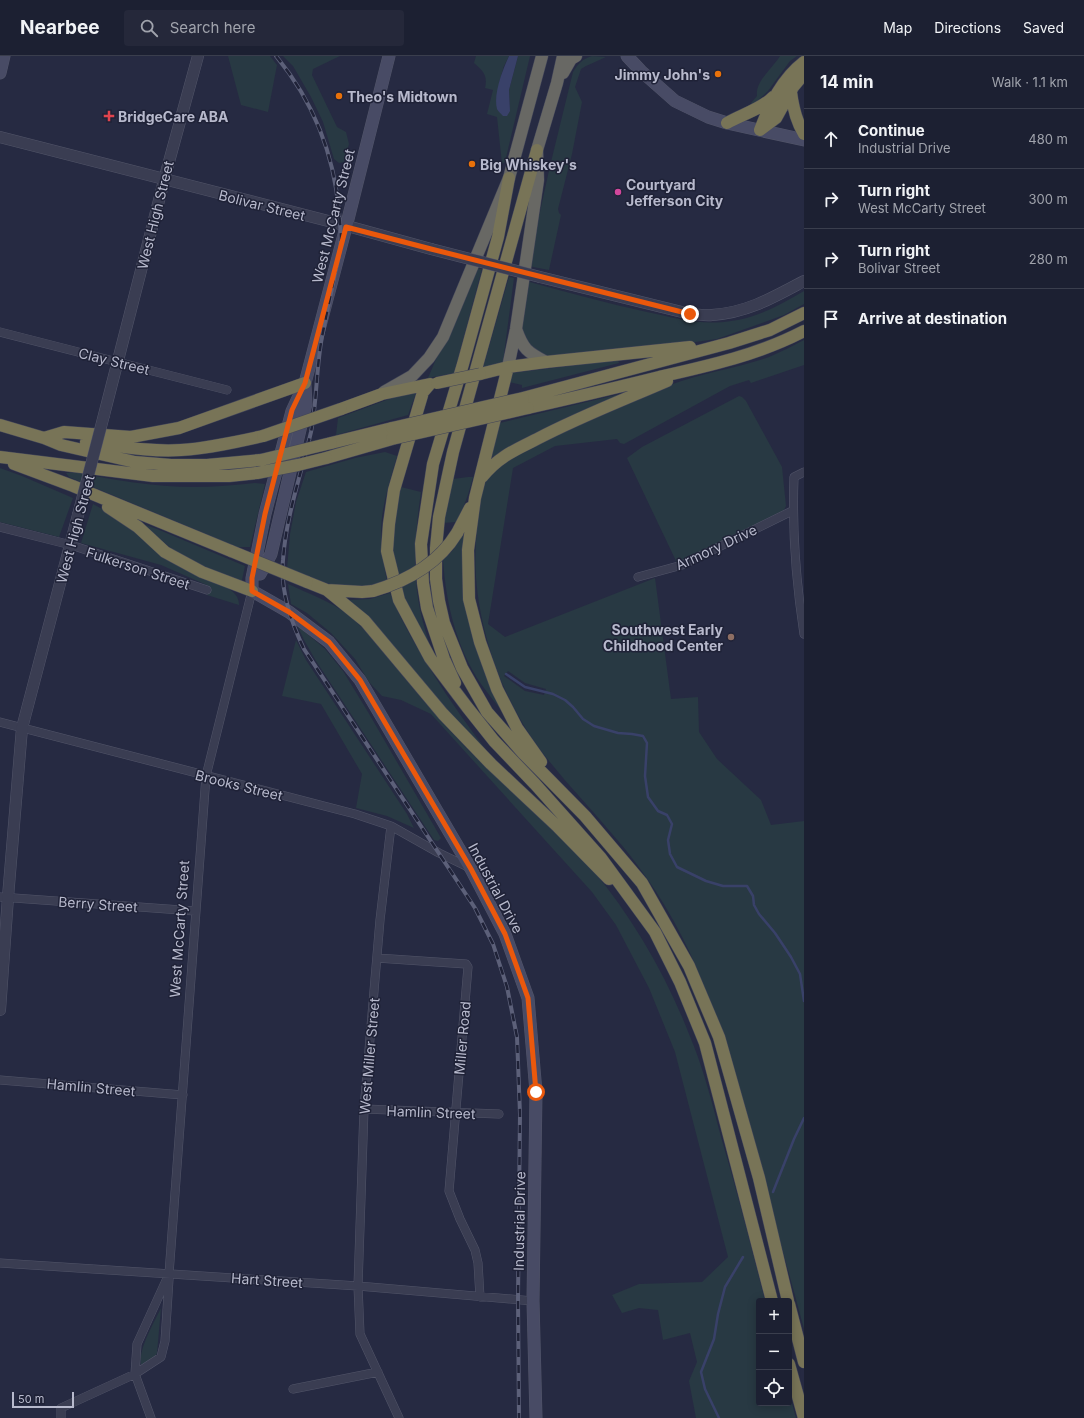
<!DOCTYPE html>
<html lang="en">
<head>
<meta charset="utf-8">
<style>
	:root { --surface:#1c2032; --page:#25283a; --text:#f1f3f6; --muted:#a0a3ac; --line:#3a3e4d }
	body { margin:0; font-family:Inter,sans-serif; background:var(--page); color:var(--text) }
	.controls { position:absolute; right:12px; bottom:12px; display:grid; overflow:hidden; border-radius:4px; box-shadow:0 2px 10px #0003 }
	.controls button { width:36px; height:36px; display:grid; place-items:center; padding:0; border:0; border-bottom:1px solid var(--line); background:var(--surface); color:var(--text); font:20px sans-serif }
	.scale { position:absolute; left:12px; bottom:10px; width:62px; box-sizing:border-box; padding-left:4px; border:2px solid #b7b9cc; border-top:0; font-size:11px; line-height:14px; white-space:nowrap; color:#b7b9cc; -webkit-text-stroke:3px #1f2237; paint-order:stroke }
	.stop { position:absolute; width:12px; height:12px; margin:-9px; border:3px solid #ea580c; border-radius:50%; background:#fff }
	.stop.end { background:#ea580c; border-color:#fff; box-shadow:0 1px 4px #0008 }
	.list { margin:0; padding:0; list-style:none }
	h2 { display:flex; justify-content:space-between; align-items:center; height:52px; margin:0; padding:0 16px; font-size:17px }
	h2 small { font-size:13px; font-weight:400; color:var(--muted) }
	.list li { display:grid; grid-template-columns:26px 1fr auto; gap:12px; align-items:center; box-sizing:border-box; height:60px; padding:0 16px; border-top:1px solid var(--line) }
	.list b { display:block; font-size:15px; white-space:nowrap }
	.list p { margin:0; font-size:13px; white-space:nowrap; color:var(--muted) }
	.list em { font-size:13px; font-style:normal; color:var(--muted) }
	.icon { flex:none; width:22px; height:22px; fill:none; stroke:currentColor; stroke-width:2; stroke-linecap:round; stroke-linejoin:round }
	.map { position:relative; flex:none; width:804px; height:1362px; overflow:hidden }
	header { display:flex; align-items:center; gap:24px; box-sizing:border-box; height:56px; padding:0 20px; background:var(--surface); border-bottom:1px solid var(--line) }
	header strong { font-size:19px }
	nav { display:flex; gap:22px; margin-inline-start:auto; font-size:14px }
	.search { width:280px; height:36px; background:var(--page); display:flex; align-items:center; gap:10px; box-sizing:border-box; padding:0 14px; border-radius:4px; color:var(--muted); font-size:15px }
	main { display:flex }
	aside { flex:1; background:var(--surface) }
	.map>svg:first-child { display:block }
	.green { fill:#283943; fill-rule:evenodd }
	.water { fill:#394169 }
	.lines { fill:none; stroke-linecap:round; stroke-linejoin:round }
	.stream { stroke:#394169; stroke-width:2.5 }
	.minor-casing { stroke:#525569; stroke-width:9 }
	.tertiary-casing { stroke:#525569; stroke-width:12 }
	.secondary-casing { stroke:#525569; stroke-width:13 }
	.trunk-casing { stroke:#424559; stroke-width:13 }
	.motorway-casing { stroke:#424559; stroke-width:13 }
	.minor { stroke:#3a3d52; stroke-width:8 }
	.tertiary { stroke:#3a3d52; stroke-width:11 }
	.secondary { stroke:#484b65; stroke-width:12 }
	.trunk { stroke:#686864; stroke-width:12 }
	.motorway { stroke:#787457; stroke-width:12 }
	.rail-casing { stroke:#5c6079; stroke-width:4 }
	.rail { stroke:#1f2237; stroke-width:2.5; stroke-dasharray:8; stroke-linecap:butt }
	.tertiary-bridge-casing { stroke:#525569; stroke-width:12; stroke-linecap:butt }
	.motorway-bridge-casing { stroke:#424559; stroke-width:13; stroke-linecap:butt }
	.tertiary-bridge { stroke:#3a3d52; stroke-width:11 }
	.motorway-bridge { stroke:#787457; stroke-width:12 }
	.route { stroke:#ea580c; stroke-width:5 }
	.food-dot { fill:#e8710a; stroke:#1f2237; stroke-width:1.5 }
	.health-dot { fill:#e0444e; stroke:#1f2237; stroke-width:1.5 }
	.hotel-dot { fill:#d1479c; stroke:#1f2237; stroke-width:1.5 }
	.education-dot { fill:#8d6e63; stroke:#1f2237; stroke-width:1.5 }
	.labels { text-anchor:middle; dominant-baseline:central; stroke-width:3; stroke-linejoin:round; paint-order:stroke }
	.poi-label { font-size:14px; font-weight:bold; fill:#b7b9cc; stroke:#1f2237; text-anchor:start }
	.street-label { font-size:14px; fill:#b7b9cc; stroke:#1f2237 }
</style>
</head>
<body>
<header>
<strong>Nearbee</strong>
<div class="search"><svg class="icon" aria-label="search" viewBox="0 0 24 24"><circle cx="10" cy="10" r="6"/><path d="M15 15l6 6"/></svg>Search here</div>
<nav><a>Map</a><a>Directions</a><a>Saved</a></nav>
</header>
<main>
<div class="map">
<svg width="804" height="1362" viewBox="0 0 804 1362">
	<rect width="100%" height="100%" fill="#262a42"/>
	<path class="green" d="M228,0H270L277,9L268,56L241,49Z
		M283,0H340L313,13L312,19L337,71L346,76L349,88L344,106L339,107L334,103L323,66L311,41L293,10Z
		M476,0H509L504,10L499,27L510,55L509,34L518,0H530L505,106L502,108L497,61L487,58L493,34L485,32C488,19 483,15 474,7Z
		M592,0L606,1L586,10L581,13L575,31L582,46L572,98L558,153L559,157L561,159L549,214L528,210L550,110L573,16C578,8 582,3 592,0Z
		M780,0H797L790,5L768,35L752,50L751,47L757,40C755,25 773,12 780,0Z
		M475,212L482,213L454,317L428,322Z
		M509,221L514,222L503,306L501,308L483,312Z
		M526,225C566,236 606,247 647,256C675,262 702,270 731,265C757,262 782,248 804,235V248L784,259L717,283L666,290L544,302L529,292L520,271Z
		M804,284V309L751,327L749,324L730,330L624,388L620,387L617,383L555,390L513,412L488,568L505,581L655,522L671,643L698,641L699,676L717,703L761,744L771,769L804,765V1273C784,1198 763,1124 741,1050C726,998 713,946 690,897C670,854 644,814 613,779C587,748 558,719 534,685C496,630 471,553 476,485C478,465 479,432 491,417C503,402 546,384 564,376C599,360 634,343 670,329C702,317 737,312 769,301C781,296 792,290 804,284ZM508,615L525,627L546,633L544,639L525,635L504,620Z
		M618,304L619,307L522,332V329L509,326L512,317Z
		M416,337L408,359L336,379L338,362L400,339Z
		M620,338L500,398L489,402L500,367Z
		M739,340L742,341L746,345L782,411L786,450L784,454L677,507L627,402L642,391Z
		M385,396L397,400C392,418 386,436 383,454C379,478 382,502 387,525C348,538 323,527 287,513L290,478L296,446L306,416L355,402Z
		M0,412L22,420L73,442L59,481L0,466Z
		M74,416C114,424 153,431 194,431C215,431 235,429 255,427L265,428L250,491H230L211,480L69,421L66,417Z
		M468,421H473C469,437 464,452 456,466L443,467L453,423Z
		M401,431L421,436C413,491 411,533 429,586L427,587L405,550L395,512L392,482L395,451Z
		M93,448C100,452 108,456 115,460C141,478 163,503 192,517C206,524 240,530 239,549L207,539L209,530L161,509L81,487Z
		M140,467L157,473L245,510L242,524L239,526L195,508L176,496Z
		M465,476L464,503L503,657C496,647 488,638 481,628C456,591 446,547 443,504L453,494Z
		M288,528C307,537 330,545 347,558C363,570 374,586 387,601C410,628 432,656 457,682C499,728 551,765 592,813C633,862 666,919 689,978C703,1011 712,1046 721,1081C737,1135 751,1190 765,1245H759V1347H789V1336L796,1362H696L689,1325L697,1306L690,1277L663,1284L658,1254L639,1252L622,1257L612,1239L639,1228L702,1226L728,1201L675,996L649,932L616,869L592,836L431,658L401,644L382,640L369,626L355,603L331,577L307,557L291,548Z
		M390,537C401,565 416,590 432,616C450,645 469,672 490,699L458,667L347,544L370,543Z
		M297,569L325,593L343,615L368,656L441,782L438,785L434,784L316,605L304,584Z
		M296,584L306,604L407,758L414,772L387,760L356,752L362,718L321,648L282,640Z
		M161,1252L157,1297L155,1301L141,1309C138,1293 154,1267 161,1252Z"/>
	<path class="water" d="M509,0H518L509,34L510,55L507,60H503C501,58 498,55 497,53C493,38 503,13 509,0Z"/>
	<g class="lines">
		<path class="stream" d="M506,618L525,631L553,638L565,644L573,651L583,663L594,670L618,677L632,678L643,680L647,687L645,720L648,741L658,755L667,759L672,768L668,784L670,798L677,811L706,825L723,830H747L753,840L754,849L759,858L775,877L791,901L800,918L804,945
			M773,1136L794,1083L804,1062
			M719,1362L705,1333L701,1316L714,1283L718,1258L725,1231L743,1201"/>
		<defs>
			<path id="minor" d="M0,276L227,334
				M804,416L794,421C792,473 796,526 804,578
				M0,471L71,489L207,534
				M638,521L682,509L792,455
				M0,666L355,758L391,770L439,797L470,812
				M391,770L380,864L364,1053L358,1230L360,1278L399,1362
				M0,841L195,855
				M377,902L466,908L468,911L449,1135L460,1163L475,1194L478,1207L480,1241
				M0,1024L183,1039
				M364,1053L499,1058
				M0,1207L358,1230L533,1245
				M293,1333L378,1316
				M61,1362V1352L135,1318L161,1301L165,1285L169,1223
				M151,1362L135,1318L137,1288L169,1218L206,720L252,535"/>
			<path id="tertiary" d="M0,81L340,168L431,193
				M540,221L690,258C697,258 705,260 712,259C747,257 774,241 804,225
				M104,359L167,113L198,0
				M0,954L8,841L22,672L78,459"/>
			<path id="secondary" d="M627,0L641,15L675,45L708,61L727,67L804,84
				M0,17L4,0
				M260,518L271,498L306,348L305,329
				M252,535L289,556L329,586L360,624L471,813L505,878L528,942L536,1036L533,1245L536,1362
				M252,535V522L265,458L292,355L305,327L346,171L389,0"/>
			<path id="trunk" d="M563,17L571,3L576,0
				M516,273C523,293 527,296 546,306
				M508,311L516,273L538,124L537,94L557,27L563,0
				M384,336L412,320L429,302L443,281L509,122L542,0"/>
			<path id="motorway" d="M791,36C793,52 796,65 804,78
				M727,67C741,59 763,52 773,41
				M760,74C770,48 782,23 804,6
				M760,74L776,62L793,31L804,18
				M537,94L453,396L439,461L436,492V523L439,545L444,567L462,612L487,656L523,697L585,760L642,827L689,910L719,981L759,1122L788,1245
				M508,311L475,442L468,494L469,543L480,586L497,633L517,672L541,706
				M480,318L508,311L546,306L690,291
				M429,329L423,336L394,434L389,468L387,495L399,544L430,602L467,651L494,685L535,728L601,802L655,876L680,926L705,987L772,1245
				M523,342L729,287L770,274L804,257
				M528,352C572,342 615,332 659,321C708,310 758,299 804,275
				M341,353L382,338L430,328
				M0,369L44,382L61,389L135,406L171,409H207L261,404
				M44,382L64,376L131,381L179,372L305,327
				M86,386C118,390 150,396 181,394C209,392 236,386 263,380
				M331,387L392,372
				M0,401L153,420H229L257,417
				M326,402L392,383
				M14,408L73,430L231,495
				M482,421C498,401 515,394 537,383C579,361 623,344 667,325
				M108,451L138,471L165,496L202,516L252,535
				M457,477L470,452
				M307,526L327,534L365,565L443,658L491,708L558,771L609,823
				M327,534L362,536L373,535
				M455,627L444,603L427,552L423,527L421,488L433,408L463,308L498,181L509,122
				M789,1248L804,1306
				M789,1308L804,1362"/>
		</defs>
		<use href="#minor" class="minor-casing"/>
		<use href="#tertiary" class="tertiary-casing"/>
		<use href="#secondary" class="secondary-casing"/>
		<use href="#trunk" class="trunk-casing"/>
		<use href="#motorway" class="motorway-casing"/>
		<use href="#minor" class="minor"/>
		<use href="#tertiary" class="tertiary"/>
		<use href="#secondary" class="secondary"/>
		<use href="#trunk" class="trunk"/>
		<use href="#motorway" class="motorway"/>
		<defs>
			<path id="rail" d="M276,0C313,45 334,98 339,156C340,168 342,181 340,193C339,201 337,209 335,217C331,238 326,260 322,281C316,313 317,345 311,376C301,419 286,460 283,504C280,535 291,566 304,593L475,852L493,888L507,931L517,981L520,1058L518,1243L519,1362"/>
		</defs>
		<use href="#rail" class="rail-casing"/>
		<use href="#rail" class="rail"/>
		<defs>
			<path id="tertiary-bridge" d="M431,193L540,221
				M78,459L104,359"/>
			<path id="motorway-bridge" d="M437,327L480,318
				M392,372L523,342
				M263,380L341,353
				M392,383L528,352
				M261,404L331,387
				M257,417L298,409L326,402
				M231,495L307,526
				M373,535C407,525 438,508 457,477"/>
		</defs>
		<use href="#tertiary-bridge" class="tertiary-bridge-casing"/>
		<use href="#motorway-bridge" class="motorway-bridge-casing"/>
		<use href="#tertiary-bridge" class="tertiary-bridge"/>
		<use href="#motorway-bridge" class="motorway-bridge"/>
	</g>
	<g class="lines">
		<path class="route" d="M536,1036L528,942L505,878L471,813L360,624L329,586L289,556L252,535V522L265,458L292,354L305,327L346,171L431,193L690,258"/>
	</g>
	<g class="food-dot">
		<circle cx="718" cy="18" r="4"/>
		<circle cx="339" cy="40" r="4"/>
		<circle cx="472" cy="108" r="4"/>
	</g>
	<path class="health-dot" d="M107 54h4v4h4v4h-4v4h-4v-4h-4v-4h4z"/>
	<circle class="hotel-dot" cx="618" cy="136" r="4"/>
	<circle class="education-dot" cx="731" cy="581" r="4"/>
	<g class="labels">
		<g class="poi-label">
			<text x="710" y="18" text-anchor="end">Jimmy John's</text>
			<text x="347" y="40">Theo's Midtown</text>
			<text x="118" y="60">BridgeCare ABA</text>
			<text x="480" y="108">Big Whiskey's</text>
			<text x="626" y="128">Courtyard<tspan x="626" dy="16">Jefferson City</tspan></text>
			<text x="723" y="573" text-anchor="end">Southwest Early<tspan x="723" dy="16">Childhood Center</tspan></text>
		</g>
		<g class="street-label">
			<text transform="translate(262 149) rotate(14)">Bolivar Street</text>
			<text transform="translate(155 159) rotate(-76)">West High Street</text>
			<text transform="translate(333 160) rotate(-76)">West McCarty Street</text>
			<text transform="translate(114 305) rotate(14)">Clay Street</text>
			<text transform="translate(75 473) rotate(-75)">West High Street</text>
			<text transform="translate(716 491) rotate(-25)">Armory Drive</text>
			<text transform="translate(138 512) rotate(18)">Fulkerson Street</text>
			<text transform="translate(239 729) rotate(14)">Brooks Street</text>
			<text transform="translate(496 832) rotate(62)">Industrial Drive</text>
			<text transform="translate(98 848) rotate(4)">Berry Street</text>
			<text transform="translate(179 873) rotate(-86)">West McCarty Street</text>
			<text transform="translate(462 982) rotate(-85)">Miller Road</text>
			<text transform="translate(369 1000) rotate(-85)">West Miller Street</text>
			<text transform="translate(91 1031) rotate(5)">Hamlin Street</text>
			<text transform="translate(431 1056) rotate(2)">Hamlin Street</text>
			<text transform="translate(519 1165) rotate(-89)">Industrial Drive</text>
			<text transform="translate(267 1224) rotate(4)">Hart Street</text>
		</g>
	</g>
</svg>
<div class="controls">
<button>+</button>
<button>−</button>
<button><svg class="icon" aria-label="locate" viewBox="0 0 24 24"><circle cx="12" cy="12" r="6"/><path d="M12 2v4M12 18v4M2 12h4M18 12h4"/></svg></button>
</div>
<div class="scale">50 m</div>
<div class="stop" style="left:536px;top:1036px"></div>
<div class="stop end" style="left:690px;top:258px"></div>
</div>
<aside>
<h2>14 min<small>Walk · 1.1 km</small></h2>
<ul class="list">
<li><svg class="icon" aria-label="ahead" viewBox="0 0 24 24"><path d="M12 20V5M6 11l6-6 6 6"/></svg><div><b>Continue</b><p>Industrial Drive</p></div><em>480 m</em></li>
<li><svg class="icon" aria-label="right" viewBox="0 0 24 24"><path d="M7 20v-9h11M14 6l5 5-5 5"/></svg><div><b>Turn right</b><p>West McCarty Street</p></div><em>300 m</em></li>
<li><svg class="icon" aria-label="right" viewBox="0 0 24 24"><path d="M7 20v-9h11M14 6l5 5-5 5"/></svg><div><b>Turn right</b><p>Bolivar Street</p></div><em>280 m</em></li>
<li><svg class="icon" aria-label="arrive" viewBox="0 0 24 24"><path d="M6 21V4h12l-3 4 3 4H6"/></svg><div><b>Arrive at destination</b></div></li>
</ul>
</aside>
</main>
</body>
</html>
